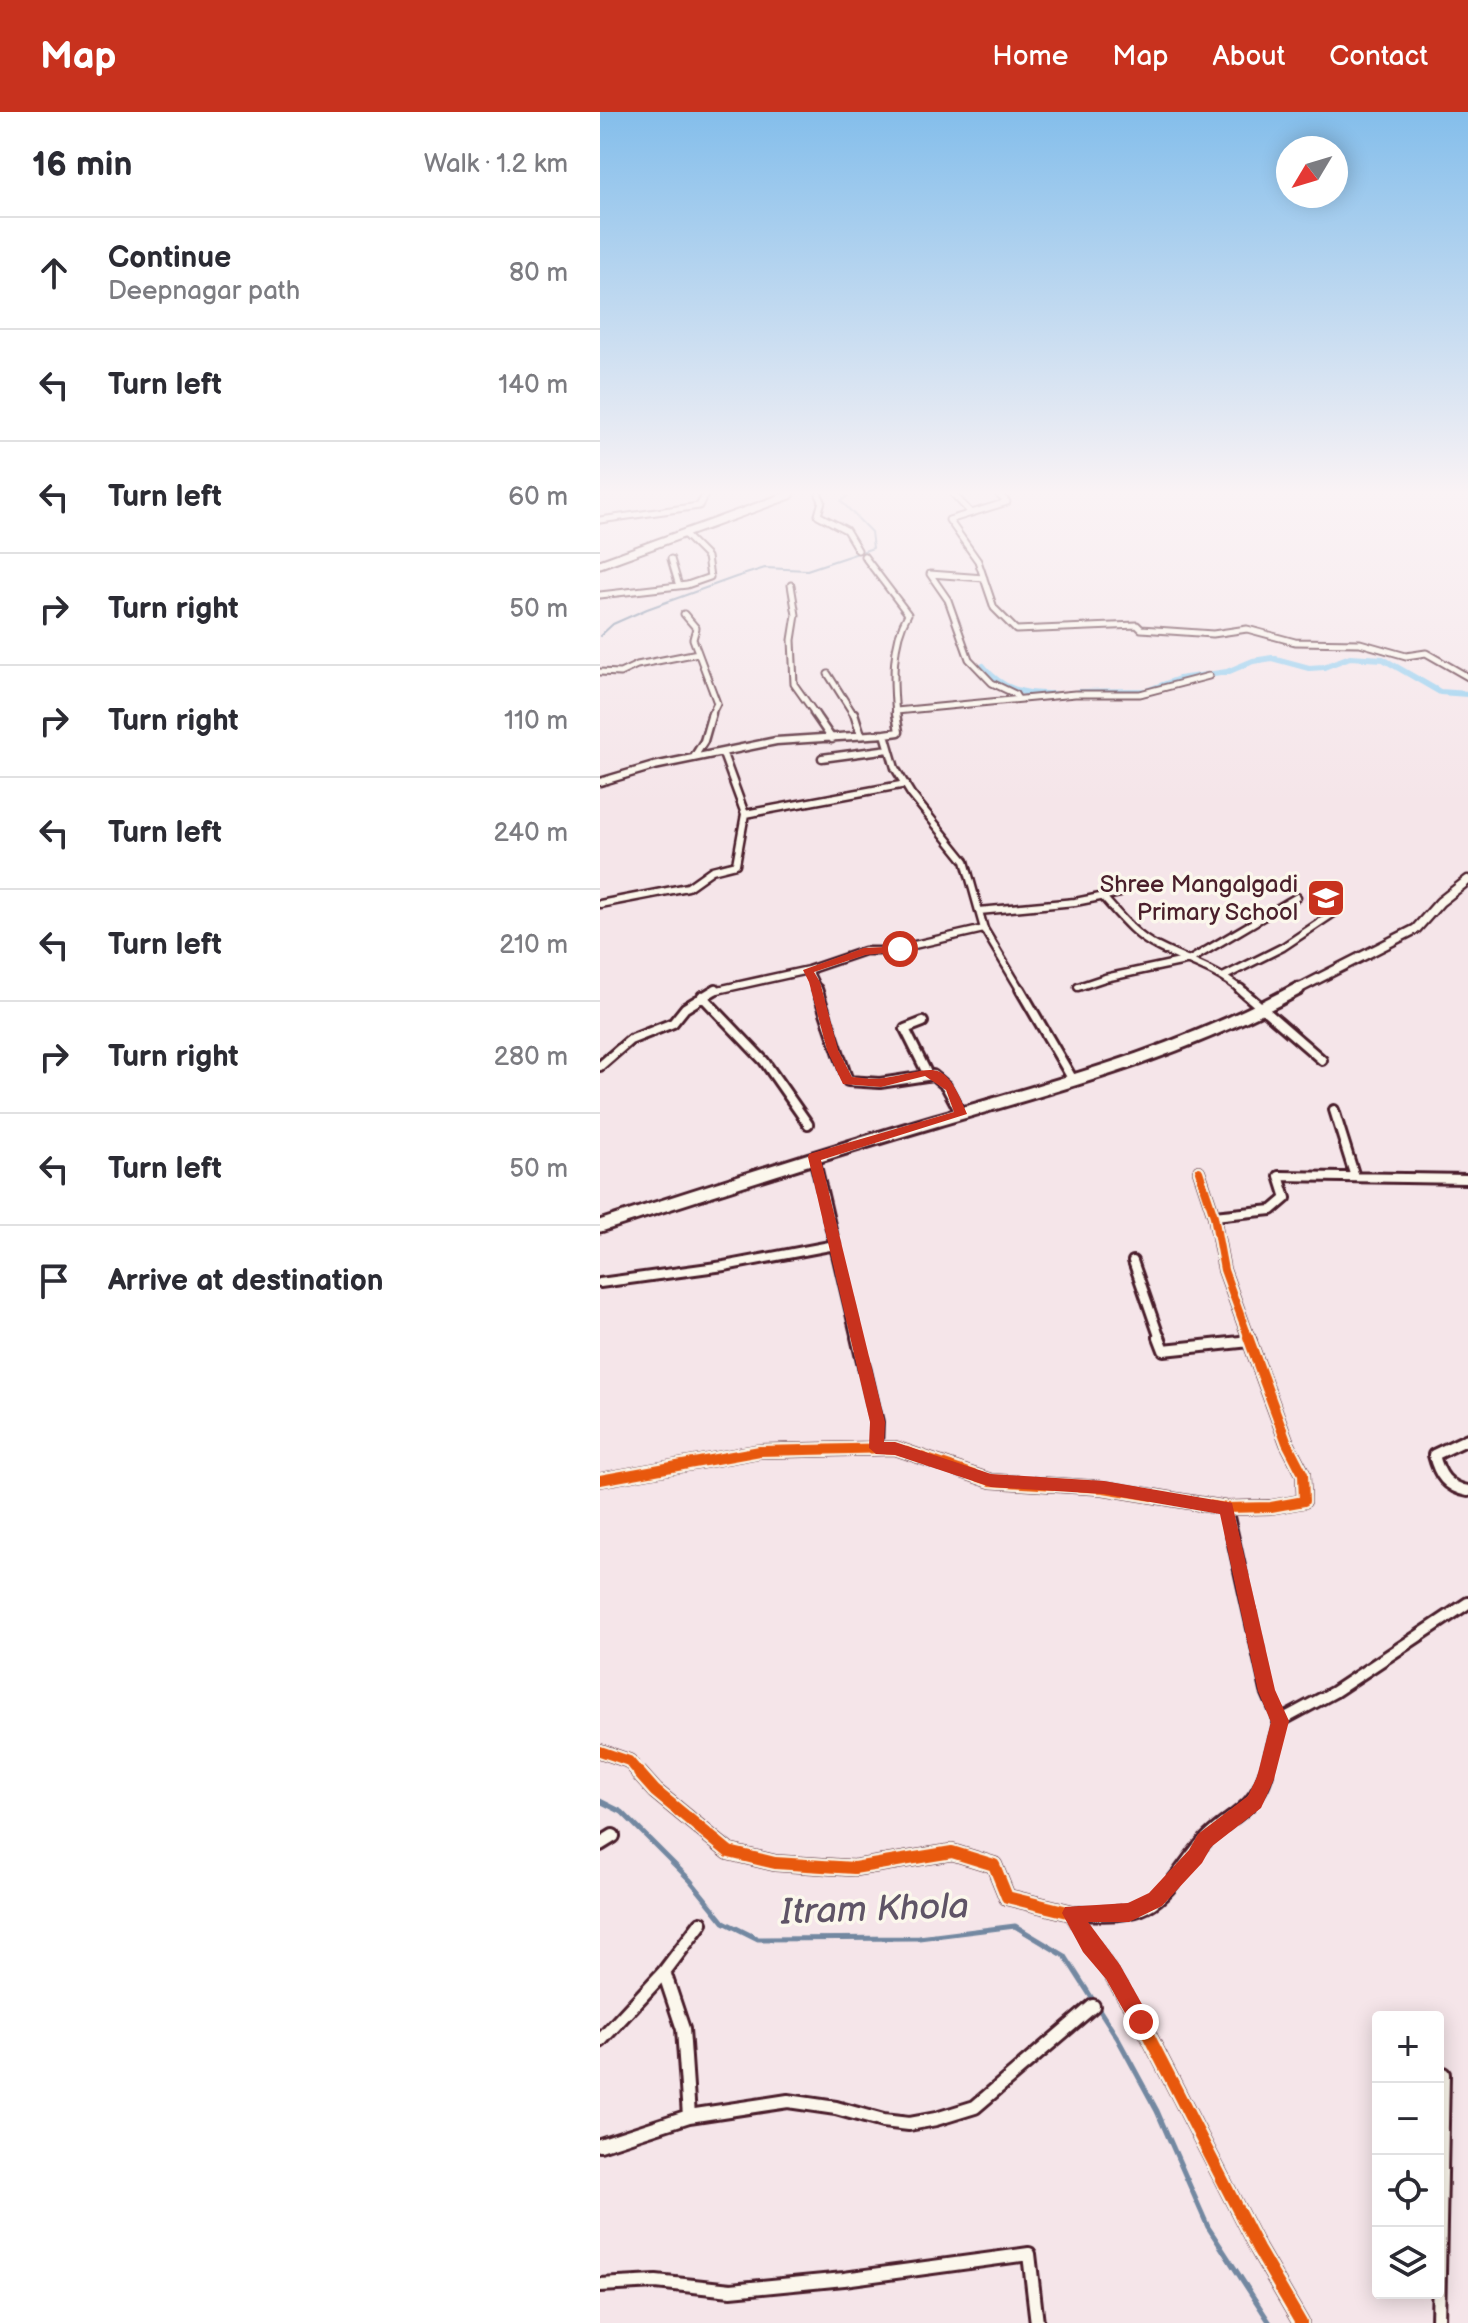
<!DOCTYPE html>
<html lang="en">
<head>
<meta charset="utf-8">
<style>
	:root { --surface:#fff; --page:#f2f2f3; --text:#2b2b33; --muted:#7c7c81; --line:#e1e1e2; --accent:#c8321e }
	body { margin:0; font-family:"Balsamiq Sans",sans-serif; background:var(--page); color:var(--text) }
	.controls { position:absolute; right:24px; bottom:24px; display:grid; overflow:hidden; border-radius:8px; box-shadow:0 4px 20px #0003 }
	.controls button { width:72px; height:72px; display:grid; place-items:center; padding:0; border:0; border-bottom:2px solid var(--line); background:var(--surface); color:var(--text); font:40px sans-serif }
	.compass { position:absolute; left:676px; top:24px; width:72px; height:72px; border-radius:50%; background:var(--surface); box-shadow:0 4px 20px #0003; rotate:232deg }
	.stop { position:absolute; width:24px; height:24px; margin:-18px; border:6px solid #c8321e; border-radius:50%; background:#fff }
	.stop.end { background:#c8321e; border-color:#fff; box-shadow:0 2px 8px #0008 }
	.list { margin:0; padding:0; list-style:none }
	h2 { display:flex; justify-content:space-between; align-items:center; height:104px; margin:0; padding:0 32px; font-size:34px }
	h2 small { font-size:26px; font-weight:400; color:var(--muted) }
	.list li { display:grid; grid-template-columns:52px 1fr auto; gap:24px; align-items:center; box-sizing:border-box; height:112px; padding:0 32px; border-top:2px solid var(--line) }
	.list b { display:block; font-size:30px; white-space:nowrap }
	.list p { margin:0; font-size:26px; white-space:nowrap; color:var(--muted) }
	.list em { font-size:26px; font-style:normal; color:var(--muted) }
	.icon { flex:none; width:44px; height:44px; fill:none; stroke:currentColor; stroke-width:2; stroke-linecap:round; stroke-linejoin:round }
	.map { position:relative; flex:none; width:868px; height:2211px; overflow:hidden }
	header { display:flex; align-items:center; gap:48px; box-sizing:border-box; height:112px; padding:0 40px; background:var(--accent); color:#fff }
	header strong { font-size:38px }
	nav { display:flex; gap:44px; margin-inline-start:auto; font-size:28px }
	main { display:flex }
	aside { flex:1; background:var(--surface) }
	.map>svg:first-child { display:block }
	.built { fill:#f1d9e7 }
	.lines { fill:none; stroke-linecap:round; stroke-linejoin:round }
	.stream-far1 { stroke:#7388a1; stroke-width:2 }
	.stream { stroke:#7388a1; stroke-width:5 }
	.canal { stroke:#8fcef0; stroke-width:6 }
	.street-far4-casing { stroke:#4a1f2b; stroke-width:9 }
	.street-far3-casing { stroke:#4a1f2b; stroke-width:11 }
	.street-far2-casing { stroke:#4a1f2b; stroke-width:14 }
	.street-far1-casing { stroke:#4a1f2b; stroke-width:16 }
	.street-casing { stroke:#4a1f2b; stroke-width:18 }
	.secondary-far2-casing { stroke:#4a1f2b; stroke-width:11 }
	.secondary-far1-casing { stroke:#4a1f2b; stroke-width:13 }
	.secondary-casing { stroke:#4a1f2b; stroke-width:17 }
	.street-far4 { stroke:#fbf7ec; stroke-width:5 }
	.street-far3 { stroke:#fbf7ec; stroke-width:6 }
	.street-far2 { stroke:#fbf7ec; stroke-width:8 }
	.street-far1 { stroke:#fbf7ec; stroke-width:10 }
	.street { stroke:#fbf7ec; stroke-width:12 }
	.secondary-far2 { stroke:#fbf7ec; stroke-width:7 }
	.secondary-far1 { stroke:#fbf7ec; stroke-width:8 }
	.secondary { stroke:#fbf7ec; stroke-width:11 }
	.cycleway-far2-casing { stroke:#fbf7ec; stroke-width:13 }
	.cycleway-far1-casing { stroke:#fbf7ec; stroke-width:15 }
	.cycleway-casing { stroke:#fbf7ec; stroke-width:17 }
	.cycleway-far2 { stroke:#e8590c; stroke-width:8 }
	.cycleway-far1 { stroke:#e8590c; stroke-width:10 }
	.cycleway { stroke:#e8590c; stroke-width:12 }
	.route { fill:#c8321e }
	.labels { text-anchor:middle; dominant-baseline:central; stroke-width:7; stroke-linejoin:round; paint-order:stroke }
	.far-poi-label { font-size:24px; fill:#4a1f2b; stroke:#fbf7ec; text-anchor:end }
	.near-water-label { font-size:36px; font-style:italic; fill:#5f5466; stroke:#fbf7ec }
</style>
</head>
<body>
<header>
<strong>Map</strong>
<nav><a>Home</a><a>Map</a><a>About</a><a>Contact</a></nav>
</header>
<main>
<aside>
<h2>16 min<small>Walk · 1.2 km</small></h2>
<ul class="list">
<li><svg class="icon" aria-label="ahead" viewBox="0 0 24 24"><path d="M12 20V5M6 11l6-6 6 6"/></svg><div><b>Continue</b><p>Deepnagar path</p></div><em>80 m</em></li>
<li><svg class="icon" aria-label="left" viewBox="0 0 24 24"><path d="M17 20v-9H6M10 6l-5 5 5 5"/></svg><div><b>Turn left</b></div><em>140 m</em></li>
<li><svg class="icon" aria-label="left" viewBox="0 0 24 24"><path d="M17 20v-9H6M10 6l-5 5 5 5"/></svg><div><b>Turn left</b></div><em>60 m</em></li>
<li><svg class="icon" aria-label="right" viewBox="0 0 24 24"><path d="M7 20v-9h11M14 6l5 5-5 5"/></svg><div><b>Turn right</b></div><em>50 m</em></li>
<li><svg class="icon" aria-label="right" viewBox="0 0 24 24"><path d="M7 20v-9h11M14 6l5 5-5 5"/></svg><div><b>Turn right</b></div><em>110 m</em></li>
<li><svg class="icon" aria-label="left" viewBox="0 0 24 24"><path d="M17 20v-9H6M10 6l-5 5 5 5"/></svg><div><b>Turn left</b></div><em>240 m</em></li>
<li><svg class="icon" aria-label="left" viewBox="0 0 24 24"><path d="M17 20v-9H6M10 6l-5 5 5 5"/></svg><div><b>Turn left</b></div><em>210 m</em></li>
<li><svg class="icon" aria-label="right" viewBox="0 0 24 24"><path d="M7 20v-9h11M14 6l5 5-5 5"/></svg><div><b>Turn right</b></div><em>280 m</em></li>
<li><svg class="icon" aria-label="left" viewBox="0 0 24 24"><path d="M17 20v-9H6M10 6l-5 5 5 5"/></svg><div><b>Turn left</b></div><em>50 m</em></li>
<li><svg class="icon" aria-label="arrive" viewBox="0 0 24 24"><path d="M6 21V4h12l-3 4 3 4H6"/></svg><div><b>Arrive at destination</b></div></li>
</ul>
</aside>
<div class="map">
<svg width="868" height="2211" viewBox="0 0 868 2211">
	<rect width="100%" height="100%" fill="#f5e5e9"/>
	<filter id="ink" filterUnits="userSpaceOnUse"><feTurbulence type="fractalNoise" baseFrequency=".0125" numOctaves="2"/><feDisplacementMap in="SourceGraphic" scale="16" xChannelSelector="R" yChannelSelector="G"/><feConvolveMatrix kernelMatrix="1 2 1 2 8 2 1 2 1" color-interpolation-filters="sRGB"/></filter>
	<g filter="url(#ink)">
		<path class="built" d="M714,767L734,772L740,782L733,799L700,786Z"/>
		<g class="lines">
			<path class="stream-far1" d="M0,524L13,512L47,497L136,465L165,456L207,458L273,436L271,420L241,389L249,383"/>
			<path class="stream" d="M0,1689L22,1700L90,1768L124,1810L158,1827L319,1826L415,1814L465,1844L518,1927L557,1999L608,2115L670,2211"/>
			<path class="canal" d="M383,554C402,578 424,583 454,582
				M478,580L546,579L579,567L627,560L653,549L672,546L709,556L724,555L750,545L783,547L840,580L868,582"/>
			<defs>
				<path id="street-far4" d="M219,383L222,389L218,403L246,418L258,438
					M354,383L371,401
					M399,383L407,390L349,408L378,449L394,496L416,518L537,513L541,517L613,522L647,517L695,530L760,531L806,544L826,541L868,565
					M0,408L99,394L105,383
					M264,444L308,502C291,531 293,571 296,603
					M71,447L79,474
					M384,466L330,462L348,488L369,547L392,571L415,582L418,587
					M191,473L196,503L192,528L194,572L216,603
					M0,483L87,473L110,465L107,445L84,422
					M84,502L96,516L93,527L117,591L111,603
					M0,560L20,561L37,553L98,541
					M228,562L254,603
					M296,599L475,582H540L609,564"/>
				<path id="street-far3" d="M214,601L232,627
					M254,601L261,623
					M285,622L299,620L296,601
					M123,642L145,702
					M94,645L104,629L112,601
					M222,646L289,637
					M0,670L54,654L176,629L285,622L295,656L311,682L365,749L384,817L421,879
					M502,784C519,803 535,824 558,835C587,850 618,858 642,879
					M0,792L88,775L112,758L136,752L145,702L306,672
					M379,799L475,790L520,781
					M208,858L218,879
					M623,865L683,835L737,799
					M478,875L505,866L590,848L697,785
					M113,879L208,858L264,839H288L384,817"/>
				<path id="street-far2" d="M217,877L248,969L280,971L333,963L346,974L361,1002
					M420,877L473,968
					M640,877L722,948
					M102,884L164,949L208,1012
					M323,910L305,917L326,959
					M0,954L30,928L73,911L85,896L116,877
					M734,998L755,1065
					M214,1045L257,1227
					M599,1059L614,1104L624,1158L649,1227
					M614,1104L672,1098L686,1086L679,1064L868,1067
					M533,1149L560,1227
					M0,1171L124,1154L235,1133"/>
				<path id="street-far1" d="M257,1225L277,1310L276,1336
					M559,1225L564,1238L650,1229
					M868,1327L834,1343C839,1363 847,1375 868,1379
					M0,1368L160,1339L295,1336L391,1369L504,1376L626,1396L671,1395L704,1389L703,1362L687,1331L648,1225
					M626,1396L667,1579L680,1609L665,1663
					M680,1609L734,1580L868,1491
					M0,1639L29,1649L41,1663"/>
				<path id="street" d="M39,1661L55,1679L129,1740L175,1751L254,1756L352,1740L394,1753L407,1785L472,1801L541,1909L658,2137L701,2211
					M0,1732L13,1724
					M472,1801C495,1801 525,1805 546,1794C572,1780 585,1749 605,1729C629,1703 655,1700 666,1661
					M64,1860L83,1917L89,2004
					M0,1929L64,1860L101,1811
					M0,2033L89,2004L188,1989L236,1996L283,2009L309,2012L336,2007L375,1995L493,1894
					M0,2173L56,2170L131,2178L244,2167L429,2142L437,2211
					M838,2211L843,1962"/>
				<path id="secondary-far2" d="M0,452L190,383"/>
				<path id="secondary-far1" d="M694,879L816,817L840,790L868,768"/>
				<path id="secondary" d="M0,1114C111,1078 223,1042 335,1009C462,972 581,941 698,877"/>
			</defs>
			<use href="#street-far4" class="street-far4-casing"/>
			<use href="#street-far3" class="street-far3-casing"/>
			<use href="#street-far2" class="street-far2-casing"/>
			<use href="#street-far1" class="street-far1-casing"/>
			<use href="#street" class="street-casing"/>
			<use href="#secondary-far2" class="secondary-far2-casing"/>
			<use href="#secondary-far1" class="secondary-far1-casing"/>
			<use href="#secondary" class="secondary-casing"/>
			<use href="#street-far4" class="street-far4"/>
			<use href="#street-far3" class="street-far3"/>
			<use href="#street-far2" class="street-far2"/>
			<use href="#street-far1" class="street-far1"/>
			<use href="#street" class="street"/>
			<use href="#secondary-far2" class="secondary-far2"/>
			<use href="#secondary-far1" class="secondary-far1"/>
			<use href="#secondary" class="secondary"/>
			<defs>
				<path id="cycleway-far2" d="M599,1059L614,1104L624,1158L649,1227"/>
				<path id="cycleway-far1" d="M0,1368L160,1339L295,1336L391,1369L504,1376L626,1396L671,1395L704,1389L703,1362L687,1331L648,1225
					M0,1639L29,1649L41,1663"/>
				<path id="cycleway" d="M39,1661L55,1679L129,1740L175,1751L254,1756L352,1740L394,1753L407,1785L472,1801L541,1909L658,2137L701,2211"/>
			</defs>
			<use href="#cycleway-far2" class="cycleway-far2-casing"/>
			<use href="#cycleway-far1" class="cycleway-far1-casing"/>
			<use href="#cycleway" class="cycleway-casing"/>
			<use href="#cycleway-far2" class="cycleway-far2"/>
			<use href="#cycleway-far1" class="cycleway-far1"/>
			<use href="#cycleway" class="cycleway"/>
		</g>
	</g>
	<linearGradient id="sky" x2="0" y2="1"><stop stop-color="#84beeb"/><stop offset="0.55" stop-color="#faf3f5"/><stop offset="1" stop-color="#faf3f5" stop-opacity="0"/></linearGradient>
	<rect width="868" height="692" fill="url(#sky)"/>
	<path class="route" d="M304,834V839L265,843L214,860L220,870L238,938L252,965C262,966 274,968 284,966C335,958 343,942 367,1002L221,1048L285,1310L284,1330H295L391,1362L504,1369L632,1391L675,1578L689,1609L674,1667L661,1696L611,1735L602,1751L562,1794L529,1810H488L520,1853L548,1903L551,1910L548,1917L541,1920L534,1917L506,1867L483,1840L462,1801L465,1795L528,1791L549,1781L589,1738L598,1722L648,1684L657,1665L671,1610L658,1579L620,1402L504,1382L391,1375L295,1343L276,1342L269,1336L270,1310L208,1045L209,1042L354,1000L346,978L325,964L281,975L243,972L227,938L209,870L203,858L264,836Z"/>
	<defs>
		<symbol id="school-square" viewBox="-11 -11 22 22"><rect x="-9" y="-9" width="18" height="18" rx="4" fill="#c8321e" stroke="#fbf7ec"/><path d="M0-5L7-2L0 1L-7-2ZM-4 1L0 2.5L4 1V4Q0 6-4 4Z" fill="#fff"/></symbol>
	</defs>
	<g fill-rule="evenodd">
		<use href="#school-square" x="704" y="764" width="44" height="44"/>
	</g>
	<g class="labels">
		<g class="far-poi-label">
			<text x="698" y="772">Shree Mangalgadi<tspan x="698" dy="28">Primary School</tspan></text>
		</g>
		<g class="near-water-label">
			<text transform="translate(275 1798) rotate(-2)">Itram Khola</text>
		</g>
	</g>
</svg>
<div class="controls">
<button>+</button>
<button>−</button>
<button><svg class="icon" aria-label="locate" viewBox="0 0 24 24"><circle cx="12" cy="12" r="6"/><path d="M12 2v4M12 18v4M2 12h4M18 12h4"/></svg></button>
<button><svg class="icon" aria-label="layers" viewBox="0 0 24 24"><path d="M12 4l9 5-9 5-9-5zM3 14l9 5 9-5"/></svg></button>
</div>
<svg class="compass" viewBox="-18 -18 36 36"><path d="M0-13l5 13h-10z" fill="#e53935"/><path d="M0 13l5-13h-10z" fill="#7c7c81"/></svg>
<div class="stop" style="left:300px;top:837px"></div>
<div class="stop end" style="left:541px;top:1910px"></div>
</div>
</main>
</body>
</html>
